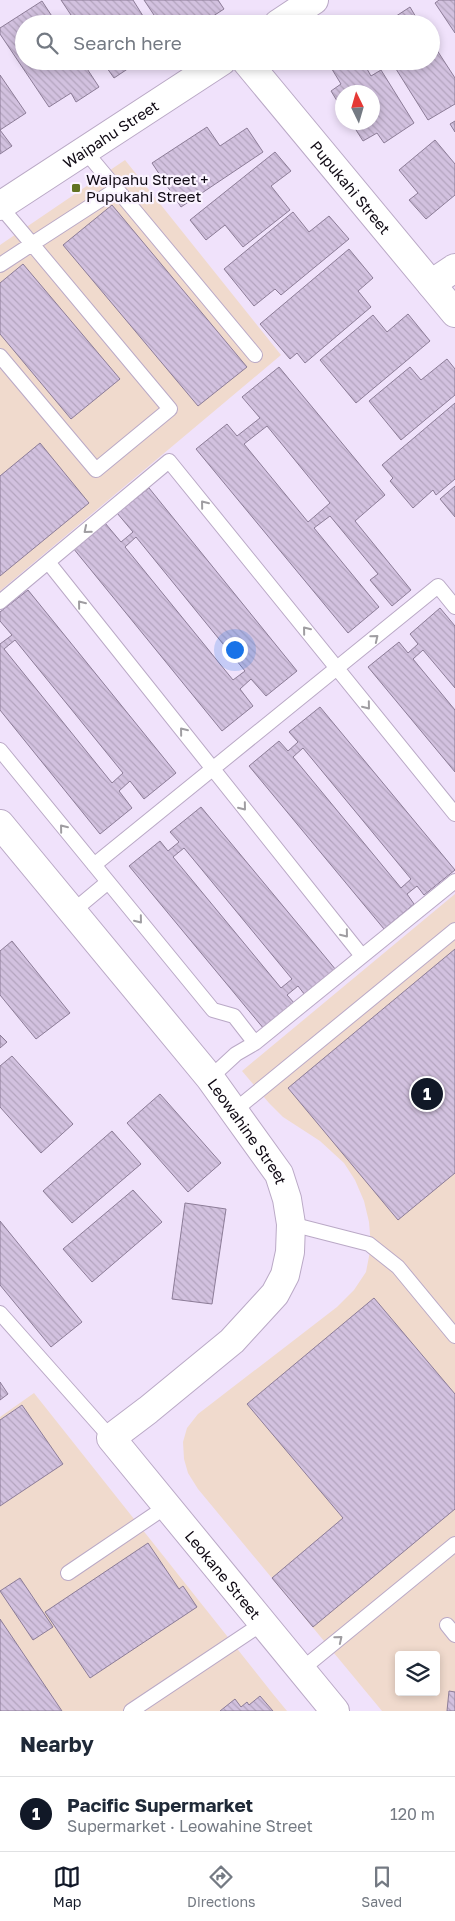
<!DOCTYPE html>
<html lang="en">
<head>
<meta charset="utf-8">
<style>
	:root { --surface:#fff; --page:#f2f2f3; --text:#1f2937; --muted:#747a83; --line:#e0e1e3; --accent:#111827 }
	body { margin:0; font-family:"Golos Text",sans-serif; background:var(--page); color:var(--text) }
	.controls { position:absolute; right:15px; bottom:15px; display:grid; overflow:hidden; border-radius:5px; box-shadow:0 2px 8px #0003 }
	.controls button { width:45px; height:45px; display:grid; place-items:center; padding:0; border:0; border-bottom:1px solid var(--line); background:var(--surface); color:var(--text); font:25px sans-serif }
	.compass { position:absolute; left:335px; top:85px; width:45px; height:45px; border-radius:50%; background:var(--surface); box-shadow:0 2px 8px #0003; rotate:355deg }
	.you { position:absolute; left:234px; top:649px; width:18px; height:18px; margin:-12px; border:4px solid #fff; border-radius:50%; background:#1a73e8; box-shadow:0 0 0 8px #1a73e833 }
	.badge { display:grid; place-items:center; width:32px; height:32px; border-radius:50%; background:var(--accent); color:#fff; font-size:16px; font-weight:700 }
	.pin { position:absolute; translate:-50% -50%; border:2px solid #fff; box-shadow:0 1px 5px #0006 }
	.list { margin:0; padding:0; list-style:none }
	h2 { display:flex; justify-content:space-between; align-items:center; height:65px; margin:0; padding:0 20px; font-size:21px }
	h2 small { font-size:16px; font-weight:400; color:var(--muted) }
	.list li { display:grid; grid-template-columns:32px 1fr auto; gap:15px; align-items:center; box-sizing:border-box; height:75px; padding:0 20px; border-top:1px solid var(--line) }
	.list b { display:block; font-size:19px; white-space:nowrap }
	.list p { margin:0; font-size:16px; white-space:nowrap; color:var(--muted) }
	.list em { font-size:16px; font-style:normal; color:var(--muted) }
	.icon { flex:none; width:28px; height:28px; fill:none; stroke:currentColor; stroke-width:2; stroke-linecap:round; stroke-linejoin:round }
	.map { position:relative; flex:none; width:455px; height:1711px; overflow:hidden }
	.search { position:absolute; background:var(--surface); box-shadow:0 2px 8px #0003; left:15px; right:15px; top:15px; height:55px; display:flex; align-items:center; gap:12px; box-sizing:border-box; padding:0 18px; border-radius:28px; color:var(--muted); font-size:19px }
	.sheet { height:140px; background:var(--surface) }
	nav { display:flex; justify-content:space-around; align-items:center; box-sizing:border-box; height:70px; border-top:1px solid var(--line); background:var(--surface); font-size:14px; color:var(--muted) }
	nav a { display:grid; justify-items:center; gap:2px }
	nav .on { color:var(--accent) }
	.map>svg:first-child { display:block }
	.commercial { fill:#f0dacd; fill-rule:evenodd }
	.building { fill:url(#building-back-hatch); stroke:#8c7c97; fill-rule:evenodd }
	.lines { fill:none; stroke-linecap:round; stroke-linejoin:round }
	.lane-casing { stroke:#baa9c6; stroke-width:16 }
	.street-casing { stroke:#baa9c6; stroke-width:30 }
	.secondary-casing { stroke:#baa9c6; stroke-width:30 }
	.lane { stroke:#fff; stroke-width:14 }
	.street { stroke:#fff; stroke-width:28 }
	.secondary { stroke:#fff; stroke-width:28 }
	.oneway { stroke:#9f9da1 }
	.poi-dot { fill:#617322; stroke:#faf3ff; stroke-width:2 }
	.labels { text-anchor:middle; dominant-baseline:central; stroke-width:4.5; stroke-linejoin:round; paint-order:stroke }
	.street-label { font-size:15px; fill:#0f0913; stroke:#faf3ff }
	.poi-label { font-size:15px; fill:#0f0913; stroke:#faf3ff; text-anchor:start }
</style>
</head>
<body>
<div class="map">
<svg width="455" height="1711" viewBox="0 0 455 1711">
	<defs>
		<pattern id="building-back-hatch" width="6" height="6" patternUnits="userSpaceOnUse" patternTransform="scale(1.25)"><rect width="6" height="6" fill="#d2c1df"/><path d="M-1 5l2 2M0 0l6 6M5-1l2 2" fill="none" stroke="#b3a4be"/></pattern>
	</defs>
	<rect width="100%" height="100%" fill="#f0e2fb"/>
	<path class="commercial" d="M125,160L281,355L0,591V245Z
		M455,894V1711H382L198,1489L188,1473L184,1459L183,1442L187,1428L198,1414L337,1307L354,1290L366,1272L371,1246L369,1222L364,1201L355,1180L344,1163L320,1141L283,1117L269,1103L242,1071ZM399,1655H436V1692H399Z
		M34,1393L273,1694L287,1711H0V1417Z"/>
	<path class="building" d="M61,0H133L148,24H77Z
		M144,0H218L224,9L201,24H160Z
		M439,0H455V33L435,3Z
		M42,1L57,24H24V61H82L99,87L76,102L71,93L49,107L0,34V28Z
		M410,7L420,24H384Z
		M431,41L455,78V104L428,120L391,61H431Z
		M102,61H145L140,65L138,62L114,78Z
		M327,61H365L363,62L371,76L381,70L414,123L384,143L377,133L363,141L351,122H372V92H342V109L331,91L341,84Z
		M0,75L26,113L0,130L12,146L0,154Z
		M455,121V132L450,124Z
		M207,127L220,146L247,128L263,152L181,207L152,163Z
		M435,140L455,164V195L426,219L409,200L418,193L399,170Z
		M275,152L291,171L271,186L290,210L243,247L225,225L206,240L190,220Z
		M112,205L247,367L198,406L63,245Z
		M293,212L309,232L329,216L349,239L281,295L275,289L254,306L224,269Z
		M349,249L373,278L358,291L371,307L305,363L297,353L290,359L260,324Z
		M23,264L120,379L71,419L0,334V283Z
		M408,314L430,341L356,403L320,360L373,315L387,332Z
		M447,359L455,369V395L401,440L369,401L410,367L421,380Z
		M279,367L385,495L355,521L411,590L392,606L370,580L378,574L330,516L314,528L379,607L348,633L196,449L227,424L237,436L260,418L242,397ZM267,426L330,503L308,522L244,444Z
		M455,403V479L436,495L433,490L413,508L390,481L393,478L382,465Z
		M40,443L89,503L0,576V476Z
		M455,486V517L440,499Z
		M149,488L297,671L266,696L251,679L240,689L253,706L222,731L73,548L105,523L121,542L133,532L117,513ZM136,537L245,671L233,680L125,547Z
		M28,590L176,773L144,799L130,781L119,791L132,808L100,834L0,710V644L12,635L0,621V612ZM15,640L123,773L112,783L4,649Z
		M440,608L455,626V688L423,650L413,659L455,710V772L368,667L399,642L408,653L418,644L410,634Z
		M320,707L455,870L424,895L417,886L407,894L414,904L384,929L249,766L279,741L288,751L298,742L289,732ZM303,748L411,879L401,888L293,757Z
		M201,807L336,970L305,995L298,986L287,995L295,1004L264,1029L129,866L160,841L168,851L179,842L170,832ZM184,848L292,979L281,988L173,857Z
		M12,941L70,1013L36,1039L0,995V951Z
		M455,949V1173L398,1220L288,1088Z
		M0,1035L7,1042L0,1048Z
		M12,1056L73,1124L41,1153L0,1107V1066Z
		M160,1094L221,1163L188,1192L127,1123Z
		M112,1131L141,1164L72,1223L43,1191Z
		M133,1190L162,1222L92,1282L63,1249Z
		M185,1203L226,1209L212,1304L172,1299Z
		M0,1221L82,1322L51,1347L0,1285Z
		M374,1298L455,1394V1509L313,1627L272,1578L343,1518L247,1404Z
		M0,1382L8,1394L0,1400Z
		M22,1405L63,1464L0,1506V1420Z
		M148,1543L179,1589L183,1586L197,1607L90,1678L45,1612Z
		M20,1578L53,1627L33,1640L0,1591Z
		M0,1619L62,1711H0Z
		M449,1691L455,1692V1711H447Z
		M260,1696L273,1711H220L235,1699L241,1707L247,1702L249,1705Z"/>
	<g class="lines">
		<defs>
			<path id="lane" d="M85,151L255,355
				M0,206L32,244L117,189
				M0,265L32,244L170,409L96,470L0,356
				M48,562L362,956
				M0,602L169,461L455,814
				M0,750L213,1010L234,1016L255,1043
				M94,865L438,586L455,607
				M72,912L108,882
				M210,1078L236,1054L255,1043L455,881
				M234,1111L455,930
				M291,1224L369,1244L398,1267L455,1336
				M0,1313L111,1438
				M68,1573L167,1506
				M447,1625L455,1635
				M301,1670L455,1544
				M131,1711L263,1623"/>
			<g id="street">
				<path d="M431,284L455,268"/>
				<path id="s1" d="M0,824L210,1078L279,1174L287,1199L291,1224L290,1252L285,1275L275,1294L232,1341L148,1410L111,1438L335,1711"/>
			</g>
			<g id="secondary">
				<path d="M278,24L314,0"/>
				<path id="s2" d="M246,61L455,313"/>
				<path id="s3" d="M0,206L222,61"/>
			</g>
		</defs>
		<use href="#lane" class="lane-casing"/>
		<use href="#street" class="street-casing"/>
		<use href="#secondary" class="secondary-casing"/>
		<use href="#lane" class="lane"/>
		<use href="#street" class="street"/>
		<use href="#secondary" class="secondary"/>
	</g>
	<defs><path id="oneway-chevron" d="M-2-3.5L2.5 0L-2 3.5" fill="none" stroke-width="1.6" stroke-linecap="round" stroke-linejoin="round" transform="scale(1.25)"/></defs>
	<g class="oneway">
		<use href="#oneway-chevron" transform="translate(204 504) rotate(-129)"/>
		<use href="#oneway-chevron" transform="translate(87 530) rotate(140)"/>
		<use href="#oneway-chevron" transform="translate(81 604) rotate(-129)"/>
		<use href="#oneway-chevron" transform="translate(306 630) rotate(-129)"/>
		<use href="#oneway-chevron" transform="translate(375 638) rotate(-39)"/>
		<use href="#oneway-chevron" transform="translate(367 706) rotate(51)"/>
		<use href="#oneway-chevron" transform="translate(183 731) rotate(-129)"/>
		<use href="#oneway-chevron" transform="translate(243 807) rotate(51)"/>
		<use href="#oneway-chevron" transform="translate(63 828) rotate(-129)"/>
		<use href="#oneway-chevron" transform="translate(139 920) rotate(51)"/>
		<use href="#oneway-chevron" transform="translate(345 934) rotate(51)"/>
		<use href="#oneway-chevron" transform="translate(339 1639) rotate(-39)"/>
	</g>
	<rect class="poi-dot" x="71" y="183" width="10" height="10" rx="2.5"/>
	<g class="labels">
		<g class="street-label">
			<text stroke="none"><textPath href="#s3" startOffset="132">Waipahu Street</textPath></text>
			<text stroke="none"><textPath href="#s2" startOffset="164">Pupukahi Street</textPath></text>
			<text stroke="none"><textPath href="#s1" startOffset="395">Leowahine Street</textPath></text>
			<text stroke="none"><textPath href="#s1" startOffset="968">Leokane Street</textPath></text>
		</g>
		<g class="poi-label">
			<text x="86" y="179">Waipahu Street +<tspan x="86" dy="17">Pupukahi Street</tspan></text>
		</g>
	</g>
</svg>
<div class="controls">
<button><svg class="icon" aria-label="layers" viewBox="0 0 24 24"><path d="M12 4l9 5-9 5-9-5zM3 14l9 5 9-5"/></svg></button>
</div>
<svg class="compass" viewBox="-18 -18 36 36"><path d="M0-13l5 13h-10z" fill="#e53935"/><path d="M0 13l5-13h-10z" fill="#747a83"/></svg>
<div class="you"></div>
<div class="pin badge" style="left:427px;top:1094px">1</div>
<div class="search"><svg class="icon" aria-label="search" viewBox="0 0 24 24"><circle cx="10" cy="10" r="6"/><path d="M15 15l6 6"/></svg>Search here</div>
</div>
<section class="sheet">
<h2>Nearby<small></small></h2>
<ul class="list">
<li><span class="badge">1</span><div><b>Pacific Supermarket</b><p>Supermarket · Leowahine Street</p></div><em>120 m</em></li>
</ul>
</section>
<nav>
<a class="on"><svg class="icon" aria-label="map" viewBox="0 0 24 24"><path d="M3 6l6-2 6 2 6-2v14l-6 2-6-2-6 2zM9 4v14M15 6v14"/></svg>Map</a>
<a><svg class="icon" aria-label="directions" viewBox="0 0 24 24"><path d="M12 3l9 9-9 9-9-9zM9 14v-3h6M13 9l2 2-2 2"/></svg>Directions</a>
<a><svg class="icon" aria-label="saved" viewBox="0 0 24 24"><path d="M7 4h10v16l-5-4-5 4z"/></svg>Saved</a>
</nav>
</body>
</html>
